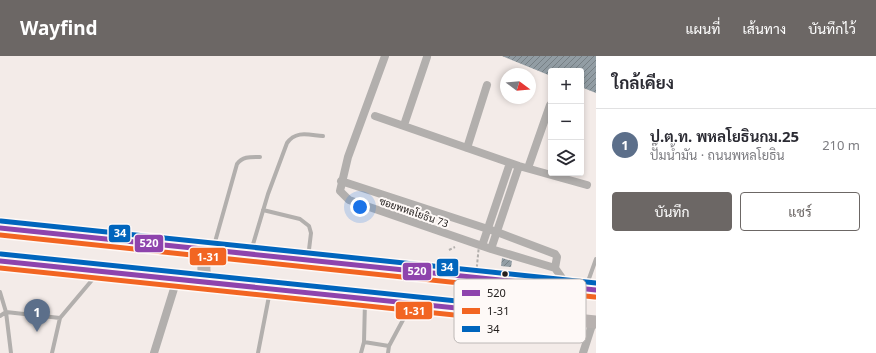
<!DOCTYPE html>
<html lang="th">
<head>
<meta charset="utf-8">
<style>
	:root { --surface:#fff; --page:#f2f2f3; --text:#2b2b33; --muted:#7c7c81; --line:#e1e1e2; --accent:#6c6765 }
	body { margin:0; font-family:"Noto Sans",Sarabun,sans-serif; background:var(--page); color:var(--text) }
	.controls { position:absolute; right:12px; top:12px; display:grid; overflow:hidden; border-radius:4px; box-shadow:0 2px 6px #0003 }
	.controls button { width:36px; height:36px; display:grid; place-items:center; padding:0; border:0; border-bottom:1px solid var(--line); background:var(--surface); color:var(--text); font:20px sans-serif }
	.compass { position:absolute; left:500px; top:12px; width:36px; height:36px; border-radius:50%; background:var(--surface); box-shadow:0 2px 6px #0003; rotate:106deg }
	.you { position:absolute; left:360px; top:151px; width:14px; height:14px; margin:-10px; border:3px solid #fff; border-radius:50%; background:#1a73e8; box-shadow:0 0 0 6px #1a73e833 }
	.badge { display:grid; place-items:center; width:26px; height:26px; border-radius:50%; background:var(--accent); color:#fff; font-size:13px; font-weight:700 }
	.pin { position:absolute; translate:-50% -33px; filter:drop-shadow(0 1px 2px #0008) }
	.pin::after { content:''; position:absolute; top:21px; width:14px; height:12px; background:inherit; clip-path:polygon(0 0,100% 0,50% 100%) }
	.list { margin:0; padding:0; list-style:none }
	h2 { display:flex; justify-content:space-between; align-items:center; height:52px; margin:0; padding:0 16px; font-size:17px }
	h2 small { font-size:13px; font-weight:400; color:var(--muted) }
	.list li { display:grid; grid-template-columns:26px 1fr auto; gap:12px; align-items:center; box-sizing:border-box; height:72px; padding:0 16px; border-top:1px solid var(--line) }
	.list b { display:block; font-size:15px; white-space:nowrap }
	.list p { margin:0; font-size:13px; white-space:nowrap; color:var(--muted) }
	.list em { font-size:13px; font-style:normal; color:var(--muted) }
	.actions { display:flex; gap:8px; padding:12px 16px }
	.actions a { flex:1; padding:9px 0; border:1px solid var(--accent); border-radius:4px; text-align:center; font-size:14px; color:var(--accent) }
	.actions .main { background:var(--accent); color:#fff }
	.icon { flex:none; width:22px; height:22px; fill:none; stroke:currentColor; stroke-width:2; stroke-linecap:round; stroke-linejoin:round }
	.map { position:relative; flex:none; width:596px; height:297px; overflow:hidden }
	header { display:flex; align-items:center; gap:24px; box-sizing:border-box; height:56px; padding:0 20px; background:var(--accent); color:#fff }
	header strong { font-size:19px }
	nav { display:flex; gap:22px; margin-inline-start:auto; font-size:14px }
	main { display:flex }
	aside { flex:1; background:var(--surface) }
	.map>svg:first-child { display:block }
	.building { fill:url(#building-hatch) }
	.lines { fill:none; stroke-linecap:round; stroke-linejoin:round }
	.path { stroke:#b2afac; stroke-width:2; stroke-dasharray:3 2; stroke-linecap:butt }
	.service { stroke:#b2afad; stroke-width:4 }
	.minor { stroke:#b2afad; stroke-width:8 }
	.primary { stroke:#b7b1af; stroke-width:13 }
	.path-bridge { stroke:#b2afac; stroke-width:2; stroke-dasharray:3 2; stroke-linecap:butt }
	.bus-1-casing { stroke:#fef9f7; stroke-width:8 }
	.bus-2-casing { stroke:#fef9f7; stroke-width:8 }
	.bus-3-casing { stroke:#fef9f7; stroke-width:8 }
	.bus-1 { stroke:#8e44ad; stroke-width:5 }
	.bus-2 { stroke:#f26522; stroke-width:5 }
	.bus-3 { stroke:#0065bd; stroke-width:5 }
	.bus-dot { fill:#24201e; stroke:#fef9f7; stroke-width:1.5 }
	.labels { text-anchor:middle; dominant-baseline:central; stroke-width:4; stroke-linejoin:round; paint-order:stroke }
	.street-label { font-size:10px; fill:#24201e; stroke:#fef9f7 }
	.key { fill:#fef9f7; stroke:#bdb8b6; stroke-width:1 }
	.key-label { font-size:11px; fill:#24201e }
	.line-badge { stroke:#fef9f7; stroke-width:1.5 }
	.badge-label { font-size:11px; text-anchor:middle; font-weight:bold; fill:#fff }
</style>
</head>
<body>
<header>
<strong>Wayfind</strong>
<nav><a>แผนที่</a><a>เส้นทาง</a><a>บันทึกไว้</a></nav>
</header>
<main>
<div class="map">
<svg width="596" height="297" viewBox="0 0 596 297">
	<defs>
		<pattern id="building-hatch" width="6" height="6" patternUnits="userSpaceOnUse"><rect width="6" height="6" fill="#929da4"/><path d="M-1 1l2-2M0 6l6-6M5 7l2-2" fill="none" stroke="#778085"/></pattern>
	</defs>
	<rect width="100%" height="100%" fill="#f3ebe8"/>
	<path class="building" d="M502,0H596V37L581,31V15H551V20Z
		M502,202L512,205L511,211L501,210Z"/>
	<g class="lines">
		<path class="path" d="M449,194L455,191
			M470,281H487L491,267"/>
		<path class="service" d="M263,154L300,163L309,170L311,177L308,202
			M213,193L237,108C243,100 251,101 260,101
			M251,195L268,138L287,87C296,74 309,79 323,80
			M586,231L596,203
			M0,236L6,256L60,262L98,217
			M365,245L364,286L389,290L411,249
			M0,260L6,256L11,297
			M52,297L60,262
			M258,297L270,235
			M361,297L364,286
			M388,297L389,290"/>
		<path class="minor" d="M385,0L348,101L340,135L349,144L491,193L555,212L562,222L564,231
			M375,60L519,110L587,129
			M404,69L427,1
			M467,92L487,29
			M528,112L550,49
			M341,125L497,176L555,198L557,201L555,212
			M482,190L510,107
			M491,193L519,110
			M154,297L177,223
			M583,297L593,266"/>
		<path class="primary" d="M0,172L596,234
			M213,194C205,202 202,209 205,220L214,227
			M0,205L596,266"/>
		<path class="path-bridge" d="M470,281L479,189"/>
		<defs>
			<path id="bus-1" d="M0,172L596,234
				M0,205L553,262"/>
			<path id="bus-2" d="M0,179L595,241
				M0,212L552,269"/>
			<path id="bus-3" d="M1,165L596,227
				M1,198L554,255"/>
		</defs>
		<use href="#bus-1" class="bus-1-casing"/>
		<use href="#bus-2" class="bus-2-casing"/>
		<use href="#bus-3" class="bus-3-casing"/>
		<use href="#bus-1" class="bus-1"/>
		<use href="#bus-2" class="bus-2"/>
		<use href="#bus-3" class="bus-3"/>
	</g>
	<circle class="bus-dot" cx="505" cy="218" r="3.5"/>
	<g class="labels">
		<g class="street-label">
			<text transform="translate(414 156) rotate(19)">ซอยพหลโยธิน 73</text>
		</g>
	</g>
	<rect x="454" y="223" width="132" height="64" rx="6" class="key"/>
	<rect x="462" y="234" width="18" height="6" fill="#8e44ad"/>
	<rect x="462" y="252" width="18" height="6" fill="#f26522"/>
	<rect x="462" y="270" width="18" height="6" fill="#0065bd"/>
	<g class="key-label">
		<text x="487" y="241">520</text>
		<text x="487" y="259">1-31</text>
		<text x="487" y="277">34</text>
	</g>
	<g class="line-badge">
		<rect x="108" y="168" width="23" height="19" rx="4" fill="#0065bd"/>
		<rect x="134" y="178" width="30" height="19" rx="4" fill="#8e44ad"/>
		<rect x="189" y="191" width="38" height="19" rx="4" fill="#f26522"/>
		<rect x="436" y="202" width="23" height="19" rx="4" fill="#0065bd"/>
		<rect x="402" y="206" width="30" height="19" rx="4" fill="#8e44ad"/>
		<rect x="395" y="245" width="38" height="19" rx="4" fill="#f26522"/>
	</g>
	<g class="badge-label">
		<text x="120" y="181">34</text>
		<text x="149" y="191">520</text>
		<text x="208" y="205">1-31</text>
		<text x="447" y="215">34</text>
		<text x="417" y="219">520</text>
		<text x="414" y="259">1-31</text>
	</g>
</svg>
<div class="controls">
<button>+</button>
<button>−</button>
<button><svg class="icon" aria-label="layers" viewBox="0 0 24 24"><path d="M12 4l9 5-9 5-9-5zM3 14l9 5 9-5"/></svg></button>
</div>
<svg class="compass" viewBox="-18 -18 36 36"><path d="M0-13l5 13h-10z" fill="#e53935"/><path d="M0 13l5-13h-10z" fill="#7c7c81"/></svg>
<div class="you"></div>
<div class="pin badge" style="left:37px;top:276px;background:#5c6f8a">1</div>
</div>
<aside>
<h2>ใกล้เคียง<small></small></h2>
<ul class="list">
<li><span class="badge" style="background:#5c6f8a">1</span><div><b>ป.ต.ท. พหลโยธินกม.25</b><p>ปั๊มน้ำมัน · ถนนพหลโยธิน</p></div><em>210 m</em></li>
</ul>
<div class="actions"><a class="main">บันทึก</a><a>แชร์</a></div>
</aside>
</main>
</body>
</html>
